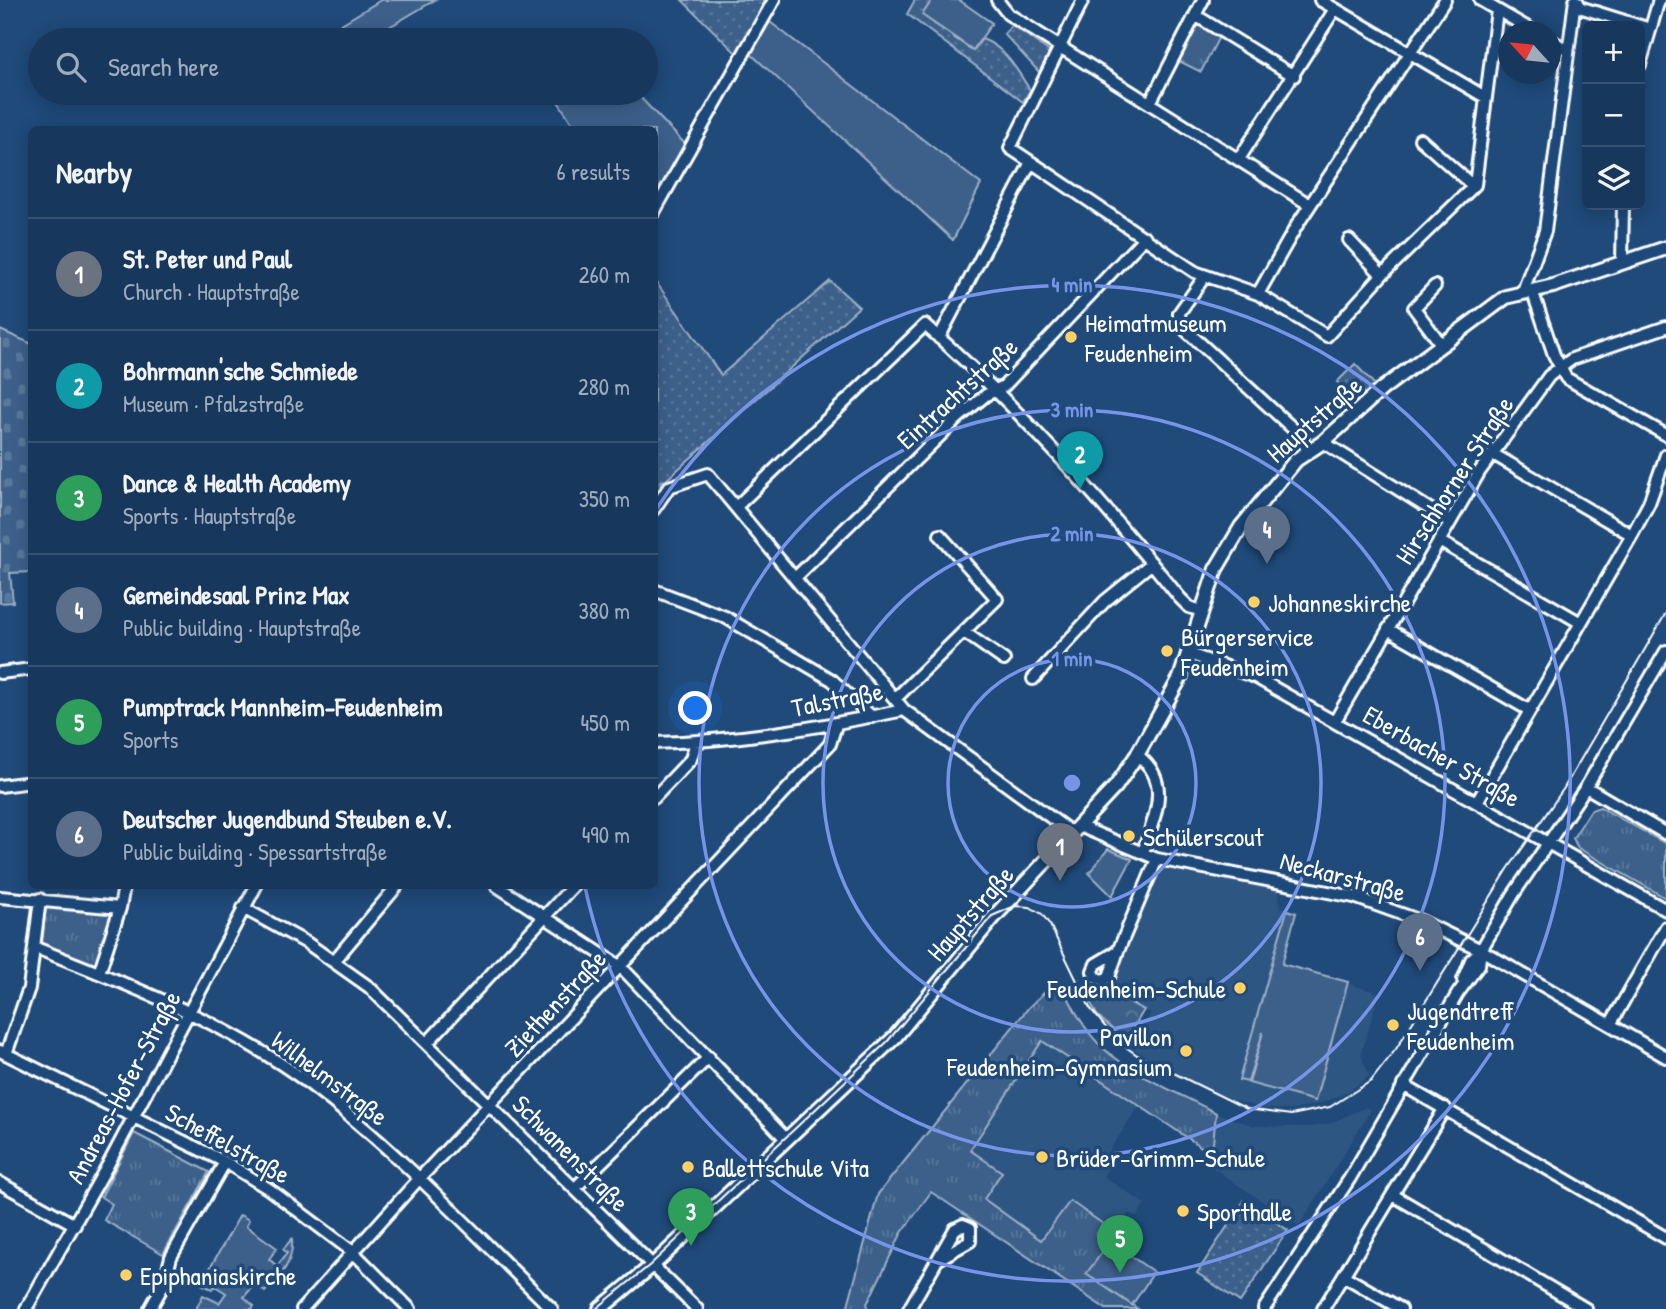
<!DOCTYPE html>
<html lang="en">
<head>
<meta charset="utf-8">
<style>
	:root { --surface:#17385c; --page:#244365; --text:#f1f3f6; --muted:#9eacbb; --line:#365272; --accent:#ffd166 }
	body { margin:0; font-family:"Patrick Hand",sans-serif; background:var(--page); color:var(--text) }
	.controls { position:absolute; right:21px; top:21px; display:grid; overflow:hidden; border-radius:10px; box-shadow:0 4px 18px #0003 }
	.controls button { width:63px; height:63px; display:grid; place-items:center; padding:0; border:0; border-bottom:2px solid var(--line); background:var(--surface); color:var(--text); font:35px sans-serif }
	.compass { position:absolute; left:1498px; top:21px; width:63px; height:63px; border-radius:50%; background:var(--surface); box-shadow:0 4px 18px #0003; rotate:297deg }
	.you { position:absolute; left:696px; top:709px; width:24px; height:24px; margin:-18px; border:5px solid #fff; border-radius:50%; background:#1a73e8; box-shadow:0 0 0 10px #1a73e833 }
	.badge { display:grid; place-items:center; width:46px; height:46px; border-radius:50%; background:var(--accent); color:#fff; font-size:23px; font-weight:700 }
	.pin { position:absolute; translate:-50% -58px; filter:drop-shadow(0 2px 4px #0008) }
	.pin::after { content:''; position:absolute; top:37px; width:24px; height:21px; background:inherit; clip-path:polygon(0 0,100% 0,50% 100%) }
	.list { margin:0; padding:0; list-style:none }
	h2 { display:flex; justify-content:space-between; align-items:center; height:91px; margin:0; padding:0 28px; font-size:30px }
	h2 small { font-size:23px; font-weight:400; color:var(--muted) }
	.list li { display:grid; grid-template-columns:46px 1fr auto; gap:21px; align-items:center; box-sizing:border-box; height:112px; padding:0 28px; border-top:2px solid var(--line) }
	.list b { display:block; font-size:26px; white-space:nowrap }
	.list p { margin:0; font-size:23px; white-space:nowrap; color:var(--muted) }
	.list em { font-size:23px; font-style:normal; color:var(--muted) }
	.icon { flex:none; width:38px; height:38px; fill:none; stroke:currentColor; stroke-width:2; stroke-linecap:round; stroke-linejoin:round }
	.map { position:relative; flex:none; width:1666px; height:1309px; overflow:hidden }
	.search { position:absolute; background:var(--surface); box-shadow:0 4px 18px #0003; left:28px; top:28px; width:630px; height:77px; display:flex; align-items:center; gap:18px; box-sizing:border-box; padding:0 24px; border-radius:38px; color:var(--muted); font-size:26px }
	.panel { position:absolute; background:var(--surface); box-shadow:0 4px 18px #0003; left:28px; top:126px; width:630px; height:763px; border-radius:10px }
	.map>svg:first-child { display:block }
	.built { fill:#2e5683 }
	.grass { fill:url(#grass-dots); stroke:#9eb0c5; stroke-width:2 }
	.forest { fill:url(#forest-crowns); stroke:#9eb0c5; stroke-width:2 }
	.cemetery { fill:url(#cemetery-stones); stroke:#9eb0c5; stroke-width:2 }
	.park { fill:url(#park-tufts); stroke:#9eb0c5; stroke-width:2 }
	.garden { fill:#3c618b; stroke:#9eb0c5; stroke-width:2 }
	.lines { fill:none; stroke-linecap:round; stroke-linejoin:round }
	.minor-casing { stroke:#fff; stroke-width:16 }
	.tertiary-casing { stroke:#fff; stroke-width:18 }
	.minor { stroke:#1f4a7a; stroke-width:10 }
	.tertiary { stroke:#1f4a7a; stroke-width:12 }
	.tram { stroke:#fff; stroke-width:2 }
	.ring { fill:none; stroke:#7795e8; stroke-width:3.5 }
	.poi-dot { fill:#ffd166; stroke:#1f4a7a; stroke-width:2.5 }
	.labels { text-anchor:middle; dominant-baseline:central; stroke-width:7; stroke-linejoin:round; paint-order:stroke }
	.poi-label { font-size:26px; fill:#fff; stroke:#1f4a7a; text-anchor:start }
	.street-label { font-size:26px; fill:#fff; stroke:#1f4a7a }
	.centre { fill:#7795e8; stroke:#1f4a7a; stroke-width:3.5 }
	.ring-label { font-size:21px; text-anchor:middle; font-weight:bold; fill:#7795e8; stroke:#1f4a7a; stroke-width:7; stroke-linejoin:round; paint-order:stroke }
</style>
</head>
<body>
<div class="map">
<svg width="1666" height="1309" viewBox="0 0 1666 1309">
	<defs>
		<pattern id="grass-dots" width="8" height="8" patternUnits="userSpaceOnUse" patternTransform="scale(1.75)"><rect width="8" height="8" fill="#3c618b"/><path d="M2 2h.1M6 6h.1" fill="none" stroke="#59799c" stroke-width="1.8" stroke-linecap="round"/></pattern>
		<pattern id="forest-crowns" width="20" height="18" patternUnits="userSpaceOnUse" patternTransform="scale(1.75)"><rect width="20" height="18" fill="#3c618b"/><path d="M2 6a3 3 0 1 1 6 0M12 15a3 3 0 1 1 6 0" fill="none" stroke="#59799c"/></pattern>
		<pattern id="cemetery-stones" width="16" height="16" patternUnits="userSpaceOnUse" patternTransform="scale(1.75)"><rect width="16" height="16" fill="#3c618b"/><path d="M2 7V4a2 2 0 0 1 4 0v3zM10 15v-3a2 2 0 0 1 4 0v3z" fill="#59799c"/></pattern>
		<pattern id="park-tufts" width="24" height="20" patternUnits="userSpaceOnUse" patternTransform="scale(1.75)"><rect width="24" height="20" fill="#3c618b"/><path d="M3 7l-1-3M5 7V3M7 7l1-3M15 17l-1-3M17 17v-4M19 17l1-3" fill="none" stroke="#59799c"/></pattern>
	</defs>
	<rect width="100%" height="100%" fill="#1f4a7a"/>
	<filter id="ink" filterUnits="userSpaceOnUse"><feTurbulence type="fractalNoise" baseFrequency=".0143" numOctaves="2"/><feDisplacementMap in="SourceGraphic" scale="14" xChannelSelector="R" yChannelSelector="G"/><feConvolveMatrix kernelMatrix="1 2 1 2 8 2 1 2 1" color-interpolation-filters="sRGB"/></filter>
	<g filter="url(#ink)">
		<path class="built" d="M1161,864L1279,888L1280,907L1298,911L1283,964L1379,993L1361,1054L1369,1076L1348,1092L1322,1103L1293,1110L1261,1108L1231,1099L1170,1070L1130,1047L1151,1013L1117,996L1113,980Z
			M1043,1041L1140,1104L1101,1163L1108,1168L1103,1176L1145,1204L1137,1217L1129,1213L1086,1274L983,1199L970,1151Z
			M1366,1107L1371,1110L1299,1226L1213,1168L1216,1113L1254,1126L1310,1127L1331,1123Z"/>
		<path class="grass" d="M682,0H770L738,55Z
			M915,0H932L923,15L973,51L982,39C1005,47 1017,70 1030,90L1023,102L907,14Z
			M1012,25L1050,52L1039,72L1004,34Z
			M654,279L721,375L830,281L859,307L666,480L660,482L662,493L654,500Z
			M1355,364L1376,386L1366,395L1354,383L1346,391L1337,382Z
			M1244,1201L1288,1230L1240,1302L1197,1273Z"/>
		<path class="forest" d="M1101,987L1144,1010L1125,1041L1097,1015L1088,998Z"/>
		<path class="cemetery" d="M0,330L32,344L31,572L10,573L13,602L0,603Z"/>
		<path class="park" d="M1198,22L1220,35L1201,72L1179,61Z
			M1600,807L1666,844V898L1578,848L1573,838L1591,810Z
			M46,906L115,913L98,965L42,944Z
			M1059,979C1071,1003 1083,1030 1103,1048C1134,1076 1179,1093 1216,1113L1212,1154L1042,1041L970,1150L1002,1172L984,1199L1041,1240L1070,1201L1116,1233L1087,1274L1138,1309H1106L931,1192L901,1234L867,1304V1309H847L878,1194L1029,1007Z
			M134,1133L209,1172L163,1254L104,1220L112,1204L101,1197Z"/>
		<path class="garden" d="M381,0H435L367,40H315Z
			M932,0H959L992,23L973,50L922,15Z
			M770,22L981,184L953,240L751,54Z
			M566,93H636L686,145V150L655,206L654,130L576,129L557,100Z
			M1108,849L1132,859L1112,896L1089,873Z
			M1287,910L1296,913L1282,964L1348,982L1315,1101L1249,1083L1263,1032L1248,1082L1239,1080Z
			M240,1215L249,1220L246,1226L277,1248L269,1259L277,1266L287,1253L283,1249L292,1239C294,1263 280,1276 265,1292L255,1284L244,1297L254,1306L252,1309H196L203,1295L219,1303L226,1293L215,1286L212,1289L201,1284Z
			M1110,1242L1154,1272L1132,1305L1086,1274Z"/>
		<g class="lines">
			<defs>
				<path id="minor" d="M997,0L1008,14L1310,205
					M1083,0L1010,148L1195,272L1258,294L1327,336L1382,275L1475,185L1497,10
					M1320,0L1485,97
					M1480,0L1535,32
					M1578,2L1576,6L1650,29
					M1195,15L1294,76
					M1550,40L1566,49
					M1640,65L1659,0
					M1150,103L1203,0
					M1420,139L1473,186
					M1239,159L1335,9
					M654,212L774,0
					M1349,240L1382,275
					M1622,263L1623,205
					M1205,276L1179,313V324L1301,436L1308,452
					M1435,286L1414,308L1441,344
					M1532,290L1554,355L1566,378L1666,435
					M1523,291L1545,231L1575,0
					M1258,294L1297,225L1445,0
					M939,338L1031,162
					M1323,442L1450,522
					M1493,454L1632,535
					M736,507L925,325C1019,407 1102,501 1180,598L1189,607L1201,611
					M654,509L669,487L708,474L904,710L1072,833
					M1439,541L1581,623
					M795,578L958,418L986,395L1004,386L1145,237
					M654,590L725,617L832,680L872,717
					M1388,629L1529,710
					M964,632L1004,660
					M1189,654L1255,677L1666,910
					M0,673L32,669
					M1033,679L1105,601L1152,563
					M895,699L997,599L940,535
					M1335,721L1480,471L1549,376L1572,359L1666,327
					M654,743C740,741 821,727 904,710
					M1137,755C1174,782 1153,817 1143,853
					M0,786L32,782
					M1586,787L1666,834
					M654,798L691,759L696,742
					M1477,802L1632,535L1649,503L1666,455
					M1079,826L1157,859L1354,897L1421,921L1481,950L1666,1057
					M497,886L621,967L786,1139
					M0,897L120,908
					M243,908L307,943L369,987L697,1309
					M36,948C130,985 230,1024 311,1085C398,1151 474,1233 552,1309
					M1118,951L1109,977L1103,980L1096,978L1093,971L1096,964L1118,951L1157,859
					M334,961L397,886
					M99,973L120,908L124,886
					M1463,980L1471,960L1481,950L1513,895L1586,787L1666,651
					M1611,1023L1666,927
					M428,1042L573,886
					M0,1051L225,1162L269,1189L353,1252L410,1309
					M6,1054L29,988L40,899
					M1403,1085L1666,1238
					M0,1183L75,1225
					M575,1188L709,1057
					M1393,1195L1586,1309
					M1344,1276L1401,1309
					M26,1309L109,1163L256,886
					M150,1309L164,1284L171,1257L225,1162
					M302,1309L418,1180L830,744L836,725
					M909,1309L955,1229L963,1225L970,1228V1241L937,1260
					M1264,1309L1350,1178L1458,993L1479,965L1481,950
					M1323,1309L1445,1108"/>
				<path id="tertiary" d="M600,1309L653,1265L895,1037L993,918L1116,786L1137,755L1180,678L1216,569L1241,527L1296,460L1323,442L1382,389L1506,297L1553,286L1666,248"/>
			</defs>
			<use href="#minor" class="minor-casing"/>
			<use href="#tertiary" class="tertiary-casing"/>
			<use href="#minor" class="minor"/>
			<use href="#tertiary" class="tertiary"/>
			<path class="tram" d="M596,1309L650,1265L887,1042L992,916L1015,906L1030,907L1042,914L1050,925L1090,1008L1116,1040L1137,1055L1247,1109L1291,1115L1330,1107L1371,1081L1396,1049L1508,869L1564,788L1666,613"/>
		</g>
	</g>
	<g class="ring">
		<circle cx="1072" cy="783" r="124"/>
		<circle cx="1072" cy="783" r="249"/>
		<circle cx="1072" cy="783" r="373"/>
		<path d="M657 508A498 498 0 1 1 585 887"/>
	</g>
	<g class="poi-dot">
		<circle cx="1071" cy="337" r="7"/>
		<circle cx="1254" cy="602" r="7"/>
		<circle cx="1167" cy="651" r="7"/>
		<circle cx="1129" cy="836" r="7"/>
		<circle cx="1240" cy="988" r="7"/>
		<circle cx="1393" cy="1025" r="7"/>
		<circle cx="1186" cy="1051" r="7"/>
		<circle cx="1042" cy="1157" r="7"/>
		<circle cx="688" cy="1167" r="7"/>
		<circle cx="1183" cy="1211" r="7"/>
		<circle cx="126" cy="1275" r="7"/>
	</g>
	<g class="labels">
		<g class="poi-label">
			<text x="1085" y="322">Heimatmuseum<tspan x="1085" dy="30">Feudenheim</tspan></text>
			<text x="1268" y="602">Johanneskirche</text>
			<text x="1181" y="636">Bürgerservice<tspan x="1181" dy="30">Feudenheim</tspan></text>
			<text x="1143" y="836">Schülerscout</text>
			<text x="1226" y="988" text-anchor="end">Feudenheim-Schule</text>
			<text x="1407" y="1010">Jugendtreff<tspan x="1407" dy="30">Feudenheim</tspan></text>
			<text x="1172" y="1036" text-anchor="end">Pavillon<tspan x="1172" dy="30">Feudenheim-Gymnasium</tspan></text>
			<text x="1056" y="1157">Brüder-Grimm-Schule</text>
			<text x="702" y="1167">Ballettschule Vita</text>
			<text x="1197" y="1211">Sporthalle</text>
			<text x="140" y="1275">Epiphaniaskirche</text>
		</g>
		<g class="street-label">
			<text transform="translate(957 393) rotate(-42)">Eintrachtstraße</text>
			<text transform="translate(1314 419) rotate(-41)">Hauptstraße</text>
			<text transform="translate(1454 480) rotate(-57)">Hirschhorner Straße</text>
			<text transform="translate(837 699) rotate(-11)">Talstraße</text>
			<text transform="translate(1442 756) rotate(30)">Eberbacher Straße</text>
			<text transform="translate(1343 876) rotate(15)">Neckarstraße</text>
			<text transform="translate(970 913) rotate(-49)">Hauptstraße</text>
			<text transform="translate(555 1003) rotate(-47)">Ziethenstraße</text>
			<text transform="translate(330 1078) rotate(37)">Wilhelmstraße</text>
			<text transform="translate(123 1087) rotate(-62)">Andreas-Hofer-Straße</text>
			<text transform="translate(228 1143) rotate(29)">Scheffelstraße</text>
			<text transform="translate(571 1153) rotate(45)">Schwanenstraße</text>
		</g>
	</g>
	<circle cx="1072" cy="783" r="10" class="centre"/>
	<g class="ring-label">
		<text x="1072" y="292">4 min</text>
		<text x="1072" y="417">3 min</text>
		<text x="1072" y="541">2 min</text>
		<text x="1072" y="666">1 min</text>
	</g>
</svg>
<div class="controls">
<button>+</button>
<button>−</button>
<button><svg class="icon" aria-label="layers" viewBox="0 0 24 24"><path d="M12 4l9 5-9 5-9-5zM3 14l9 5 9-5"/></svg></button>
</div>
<svg class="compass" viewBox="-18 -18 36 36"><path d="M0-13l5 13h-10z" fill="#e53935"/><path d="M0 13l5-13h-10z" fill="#9eacbb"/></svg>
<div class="you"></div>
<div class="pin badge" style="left:1060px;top:881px;background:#6b7280">1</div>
<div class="pin badge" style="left:1080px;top:489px;background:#0f9aa8">2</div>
<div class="pin badge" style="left:691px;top:1246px;background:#2e9e5b">3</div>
<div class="pin badge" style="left:1267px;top:564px;background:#5c6f8a">4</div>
<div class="pin badge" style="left:1120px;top:1273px;background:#2e9e5b">5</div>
<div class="pin badge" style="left:1420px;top:971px;background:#5c6f8a">6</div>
<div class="search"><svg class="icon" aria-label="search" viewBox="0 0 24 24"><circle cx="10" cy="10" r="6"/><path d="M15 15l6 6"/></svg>Search here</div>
<section class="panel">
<h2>Nearby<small>6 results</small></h2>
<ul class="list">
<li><span class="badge" style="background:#6b7280">1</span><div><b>St. Peter und Paul</b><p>Church · Hauptstraße</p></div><em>260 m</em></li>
<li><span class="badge" style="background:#0f9aa8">2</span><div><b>Bohrmann'sche Schmiede</b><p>Museum · Pfalzstraße</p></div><em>280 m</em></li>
<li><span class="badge" style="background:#2e9e5b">3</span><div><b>Dance &amp; Health Academy</b><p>Sports · Hauptstraße</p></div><em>350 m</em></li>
<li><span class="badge" style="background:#5c6f8a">4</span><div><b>Gemeindesaal Prinz Max</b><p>Public building · Hauptstraße</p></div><em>380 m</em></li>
<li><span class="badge" style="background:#2e9e5b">5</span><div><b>Pumptrack Mannheim-Feudenheim</b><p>Sports</p></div><em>450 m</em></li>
<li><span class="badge" style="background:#5c6f8a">6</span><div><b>Deutscher Jugendbund Steuben e.V.</b><p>Public building · Spessartstraße</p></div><em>490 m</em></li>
</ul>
</section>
</div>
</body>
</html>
